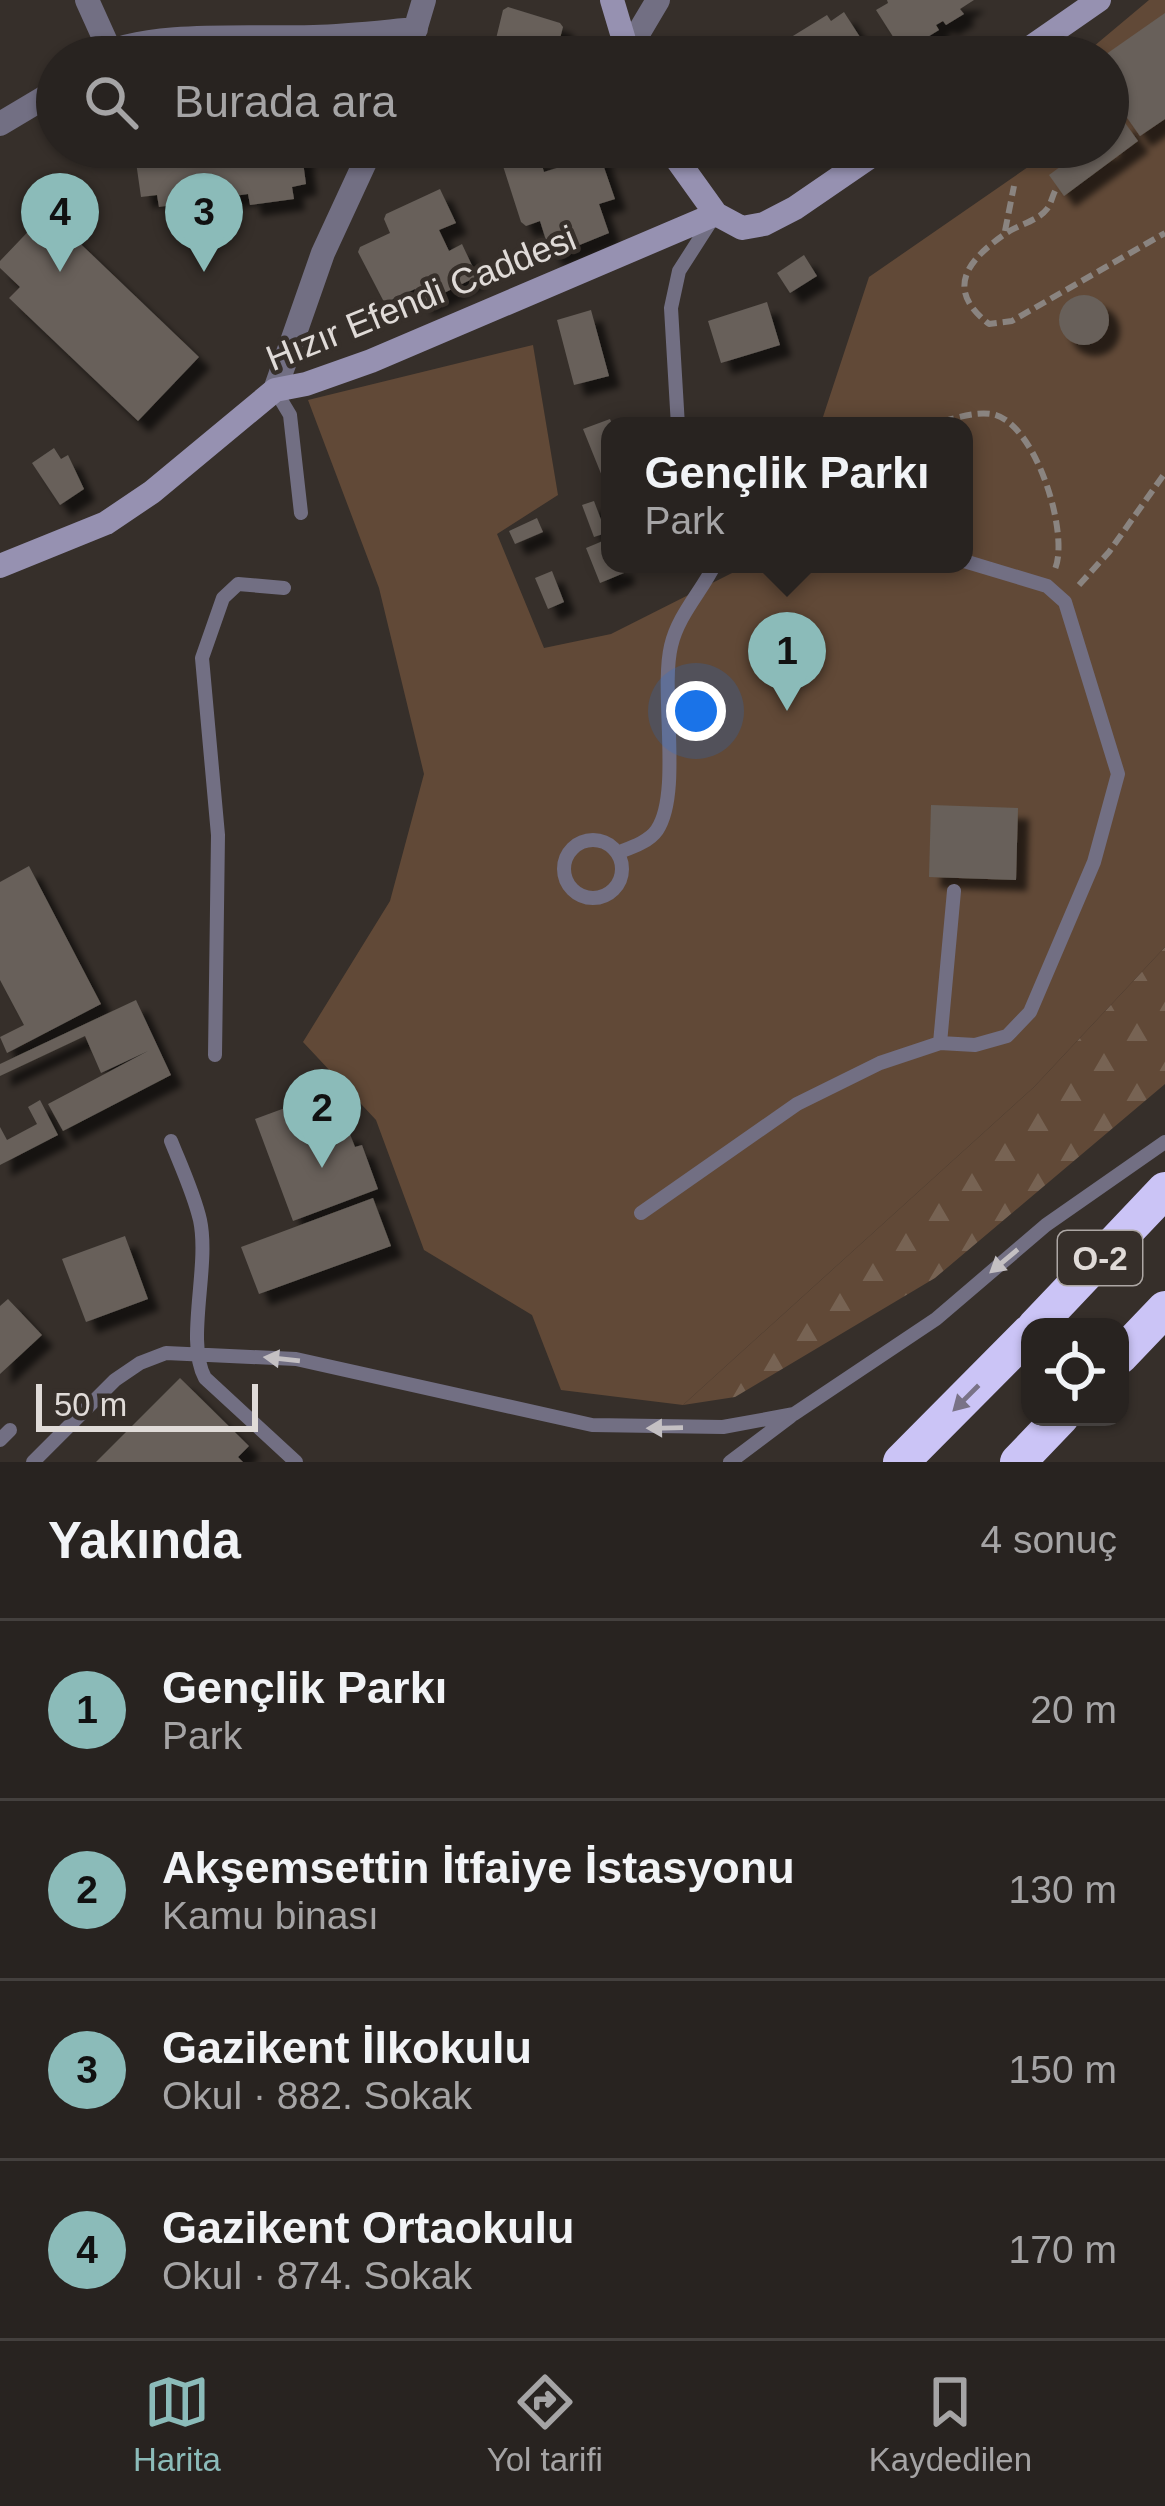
<!DOCTYPE html>
<html lang="tr">
<head>
<meta charset="utf-8">
<style>
	:root { --surface:#282320; --page:#302b29; --text:#f1f3f6; --muted:#a5a4a5; --line:#44403e; --accent:#8bbbb9 }
	body { margin:0; font-family:Helvetica,sans-serif; background:var(--page); color:var(--text) }
	.controls { position:absolute; right:36px; bottom:36px; display:grid; overflow:hidden; border-radius:24px; box-shadow:0 3px 9px #0004 }
	.controls button { width:108px; height:108px; display:grid; place-items:center; padding:0; border:0; border-bottom:3px solid var(--line); background:var(--surface); color:var(--text); font:60px sans-serif }
	.scale { position:absolute; left:36px; bottom:30px; width:222px; box-sizing:border-box; padding-left:12px; border:6px solid #e0dbd8; border-top:0; font-size:33px; line-height:42px; white-space:nowrap; color:#e0dbd8; -webkit-text-stroke:9px #362f2a; paint-order:stroke }
	.you { position:absolute; left:696px; top:711px; width:42px; height:42px; margin:-30px; border:9px solid #fff; border-radius:50%; background:#1a73e8; box-shadow:0 0 0 18px #1a73e833 }
	.badge { display:grid; place-items:center; width:78px; height:78px; border-radius:50%; background:var(--accent); color:#111; font-size:39px; font-weight:700 }
	.pin { position:absolute; translate:-50% -99px; filter:drop-shadow(0 3px 6px #0008) }
	.pin::after { content:''; position:absolute; top:63px; width:42px; height:36px; background:inherit; clip-path:polygon(0 0,100% 0,50% 100%) }
	.popup { position:absolute; left:601px; top:417px; width:372px; height:156px; box-sizing:border-box; display:grid; place-content:center; border-radius:24px; background:var(--surface); filter:drop-shadow(0 3px 9px #0005); font-size:39px; white-space:nowrap; color:var(--muted) }
	.popup b { font-size:45px; color:var(--text) }
	.popup::after { content:''; position:absolute; left:50%; top:100%; margin-left:-24px; border:24px solid transparent; border-top-color:var(--surface) }
	.list { margin:0; padding:0; list-style:none }
	h2 { display:flex; justify-content:space-between; align-items:center; height:156px; margin:0; padding:0 48px; font-size:51px }
	h2 small { font-size:39px; font-weight:400; color:var(--muted) }
	.list li { display:grid; grid-template-columns:78px 1fr auto; gap:36px; align-items:center; box-sizing:border-box; height:180px; padding:0 48px; border-top:3px solid var(--line) }
	.list b { display:block; font-size:45px; white-space:nowrap }
	.list p { margin:0; font-size:39px; white-space:nowrap; color:var(--muted) }
	.list em { font-size:39px; font-style:normal; color:var(--muted) }
	.icon { flex:none; width:66px; height:66px; fill:none; stroke:currentColor; stroke-width:2; stroke-linecap:round; stroke-linejoin:round }
	.map { position:relative; flex:none; width:1165px; height:1462px; overflow:hidden }
	.search { position:absolute; background:var(--surface); box-shadow:0 3px 9px #0004; left:36px; right:36px; top:36px; height:132px; display:flex; align-items:center; gap:30px; box-sizing:border-box; padding:0 42px; border-radius:66px; color:var(--muted); font-size:45px }
	.sheet { height:876px; background:var(--surface) }
	nav { display:flex; justify-content:space-around; align-items:center; box-sizing:border-box; height:168px; border-top:3px solid var(--line); background:var(--surface); font-size:33px; color:var(--muted) }
	nav a { display:grid; justify-items:center; gap:6px }
	nav .on { color:var(--accent) }
	.map>svg:first-child { display:block }
	.forest { fill:url(#forest-firs) }
	.park { fill:#614937 }
	.building { fill:#67605a; filter:url(#shadow) }
	.lines { fill:none; stroke-linecap:round; stroke-linejoin:round }
	.path { stroke:#8a8480; stroke-width:6; stroke-dasharray:12 6; stroke-linecap:butt }
	.lane { stroke:#726f83; stroke-width:14 }
	.street { stroke:#726f83; stroke-width:24 }
	.secondary { stroke:#9691b1; stroke-width:24 }
	.highway { stroke:#cbc4f6; stroke-width:36 }
	.oneway { fill:#c4c0c3 }
	.oneway2 { fill:#797286 }
	.labels { text-anchor:middle; dominant-baseline:central; stroke-width:9; stroke-linejoin:round; paint-order:stroke }
	.shield { fill:#362f2a; stroke:#ada7a4; stroke-width:3 }
	.shield-label { font-size:33px; font-weight:bold; fill:#e0dbd8 }
	.street-label { font-size:36px; fill:#e0dbd8; stroke:#362f2a }
</style>
</head>
<body>
<div class="map">
<svg width="1165" height="1462" viewBox="0 0 1165 1462">
	<defs>
		<pattern id="forest-firs" width="22" height="20" patternUnits="userSpaceOnUse" patternTransform="scale(3)"><rect width="22" height="20" fill="#614937"/><path d="M5 1l3.5 6h-7zM16 11l3.5 6h-7z" fill="#776353"/></pattern>
		<filter id="shadow"><feDropShadow dx="11" dy="11" stdDeviation="3" flood-color="#0009"/></filter>
	</defs>
	<rect width="100%" height="100%" fill="#362f2a"/>
	<path class="forest" d="M1165,947V1084L935,1278L735,1397L683,1405L1034,1087Z"/>
	<path class="park" d="M1149,0H1165V947L1034,1087L683,1405L561,1390L532,1315L424,1250L376,1120L303,1042L390,901L424,774L379,588L308,400L533,345L558,495L497,534L544,648L611,634L732,573L739,564H964V426H820L869,277L1057,147H1108V57H1081Z"/>
	<path class="building" d="M887,0H974L960,9L964,14L946,25L943,21L936,25L939,30L913,46L909,39L899,46L876,10L888,3Z
		M508,7L560,23L563,27L555,57H472L481,39L495,43L503,10Z
		M844,12L867,48L852,57H771L779,52L775,47L827,15L831,21Z
		M1165,13V119L1140,136L1108,91V57H1102Z
		M1123,120L1138,141L1064,196L1049,175L1087,147H1108V131Z
		M152,147H301L306,184L292,187L294,199L250,205L248,194L159,207L157,195L141,197L135,155L153,152Z
		M576,147H597L615,199L599,204L609,233L555,255L550,253L540,221L526,226L521,222L503,166L539,155L544,172L566,165L561,152Z
		M440,189L456,223L439,230L449,251L462,244L476,274L474,278L422,304L415,289L387,302L383,300L358,252L360,247L390,233L384,219L386,214Z
		M41,218L58,233L63,227L199,357L138,421L9,298L20,287L0,268V261Z
		M804,255L817,276L790,293L777,273Z
		M1059 320a25 25 0 1 1 50 0a25 25 0 1 1-50 0Z
		M767,302L780,345L721,363L708,321Z
		M591,310L609,376L574,385L557,320Z
		M610,419L613,426H610V484L606,486L583,429Z
		M54,448L61,459L68,455L84,489L60,505L32,463Z
		M594,501L606,533L594,537L582,505Z
		M537,518L543,532L515,544L509,531Z
		M610,538V564H621L624,573L600,583L586,548Z
		M552,571L564,602L548,609L535,578Z
		M931,805L1018,808L1016,880L929,877Z
		M29,866L101,1004L7,1053L0,1037L24,1025L0,980V882Z
		M136,1000L171,1075L63,1131L48,1104L148,1051L101,1073L85,1036L0,1076V1064Z
		M323,1094L337,1133L348,1129L355,1147L362,1145L378,1189L293,1221L255,1119Z
		M40,1100L58,1135L0,1165V1127L7,1140L37,1124L28,1107Z
		M373,1198L391,1246L259,1294L241,1247Z
		M125,1236L148,1299L86,1322L62,1259Z
		M8,1299L42,1335L0,1374V1306Z
		M180,1378L249,1446L238,1457L243,1462H96Z"/>
	<g class="lines">
		<path class="path" d="M1055,191C1052,197 1051,204 1047,209C1038,221 1017,225 1005,234C966,261 945,290 989,324L1012,321L1165,233
			M1005,231L1014,186
			M925,426C944,422 971,411 991,414C1035,420 1070,534 1055,569
			M1079,585L1109,552L1165,473"/>
		<path class="lane" d="M275,390L290,415L301,513
			M678,426L671,308L679,271L713,218
			M564 869a29 29 0 1 1 58 0a29 29 0 1 1-58 0Z
			M617,853C630,848 649,842 657,830C682,793 660,692 671,646C678,615 702,591 715,564
			M940,1043L954,891
			M215,1055L218,835L202,658L223,598L238,584L284,588
			M171,1141C181,1166 194,1194 200,1220C210,1267 185,1341 205,1378L296,1462
			M641,1213L797,1104L880,1063L940,1043L975,1045L1007,1036L1030,1012L1094,862L1118,774L1065,602L1047,586L964,561
			M0,1440L10,1430
			M33,1462L115,1380L140,1363L166,1353L296,1359L592,1425L723,1427L794,1414L936,1319L1046,1225L1165,1142
			M730,1462L790,1417"/>
		<path class="street" d="M87,0L110,51
			M624,43L639,32L658,0
			M102,57C138,30 265,39 314,37C348,36 382,32 416,29
			M407,57L424,0
			M0,124L57,90
			M275,390L323,253L372,147"/>
		<path class="secondary" d="M612,0L629,57
			M1017,57L1099,0
			M668,147L716,214L742,228L764,224L795,208L884,147
			M0,566L106,523L152,492L275,390L306,384L371,361L716,214"/>
		<path class="highway" d="M1035,1327L1165,1190
			M1120,1356L1165,1309
			M901,1462L1030,1332
			M1018,1462L1061,1417"/>
	</g>
	<defs><path id="oneway-solid" d="M-6-.8H1V-3.2L6.5 0L1 3.2V.8H-6Z" transform="scale(3)"/></defs>
	<g class="oneway">
		<use href="#oneway-solid" transform="translate(1004 1261) rotate(140)"/>
		<use href="#oneway-solid" transform="translate(282 1359) rotate(-174)"/>
		<use href="#oneway-solid" transform="translate(665 1428) rotate(179)"/>
	</g>
	<use class="oneway2" href="#oneway-solid" transform="translate(966 1398) rotate(135)"/>
	<g class="labels">
		<rect class="shield" x="1058" y="1231" width="84" height="54" rx="9"/>
		<g class="shield-label">
			<text x="1100" y="1258">O-2</text>
		</g>
		<g class="street-label">
			<text transform="translate(421 298) rotate(-22)">Hızır Efendi Caddesi</text>
		</g>
	</g>
</svg>
<div class="controls">
<button><svg class="icon" aria-label="locate" viewBox="0 0 24 24"><circle cx="12" cy="12" r="6"/><path d="M12 2v4M12 18v4M2 12h4M18 12h4"/></svg></button>
</div>
<div class="scale">50 m</div>
<div class="you"></div>
<div class="pin badge" style="left:787px;top:711px">1</div>
<div class="popup"><b>Gençlik Parkı</b>Park</div>
<div class="pin badge" style="left:322px;top:1168px">2</div>
<div class="pin badge" style="left:204px;top:272px">3</div>
<div class="pin badge" style="left:60px;top:272px">4</div>
<div class="search"><svg class="icon" aria-label="search" viewBox="0 0 24 24"><circle cx="10" cy="10" r="6"/><path d="M15 15l6 6"/></svg>Burada ara</div>
</div>
<section class="sheet">
<h2>Yakında<small>4 sonuç</small></h2>
<ul class="list">
<li><span class="badge">1</span><div><b>Gençlik Parkı</b><p>Park</p></div><em>20 m</em></li>
<li><span class="badge">2</span><div><b>Akşemsettin İtfaiye İstasyonu</b><p>Kamu binası</p></div><em>130 m</em></li>
<li><span class="badge">3</span><div><b>Gazikent İlkokulu</b><p>Okul · 882. Sokak</p></div><em>150 m</em></li>
<li><span class="badge">4</span><div><b>Gazikent Ortaokulu</b><p>Okul · 874. Sokak</p></div><em>170 m</em></li>
</ul>
</section>
<nav>
<a class="on"><svg class="icon" aria-label="map" viewBox="0 0 24 24"><path d="M3 6l6-2 6 2 6-2v14l-6 2-6-2-6 2zM9 4v14M15 6v14"/></svg>Harita</a>
<a><svg class="icon" aria-label="directions" viewBox="0 0 24 24"><path d="M12 3l9 9-9 9-9-9zM9 14v-3h6M13 9l2 2-2 2"/></svg>Yol tarifi</a>
<a><svg class="icon" aria-label="saved" viewBox="0 0 24 24"><path d="M7 4h10v16l-5-4-5 4z"/></svg>Kaydedilen</a>
</nav>
</body>
</html>
